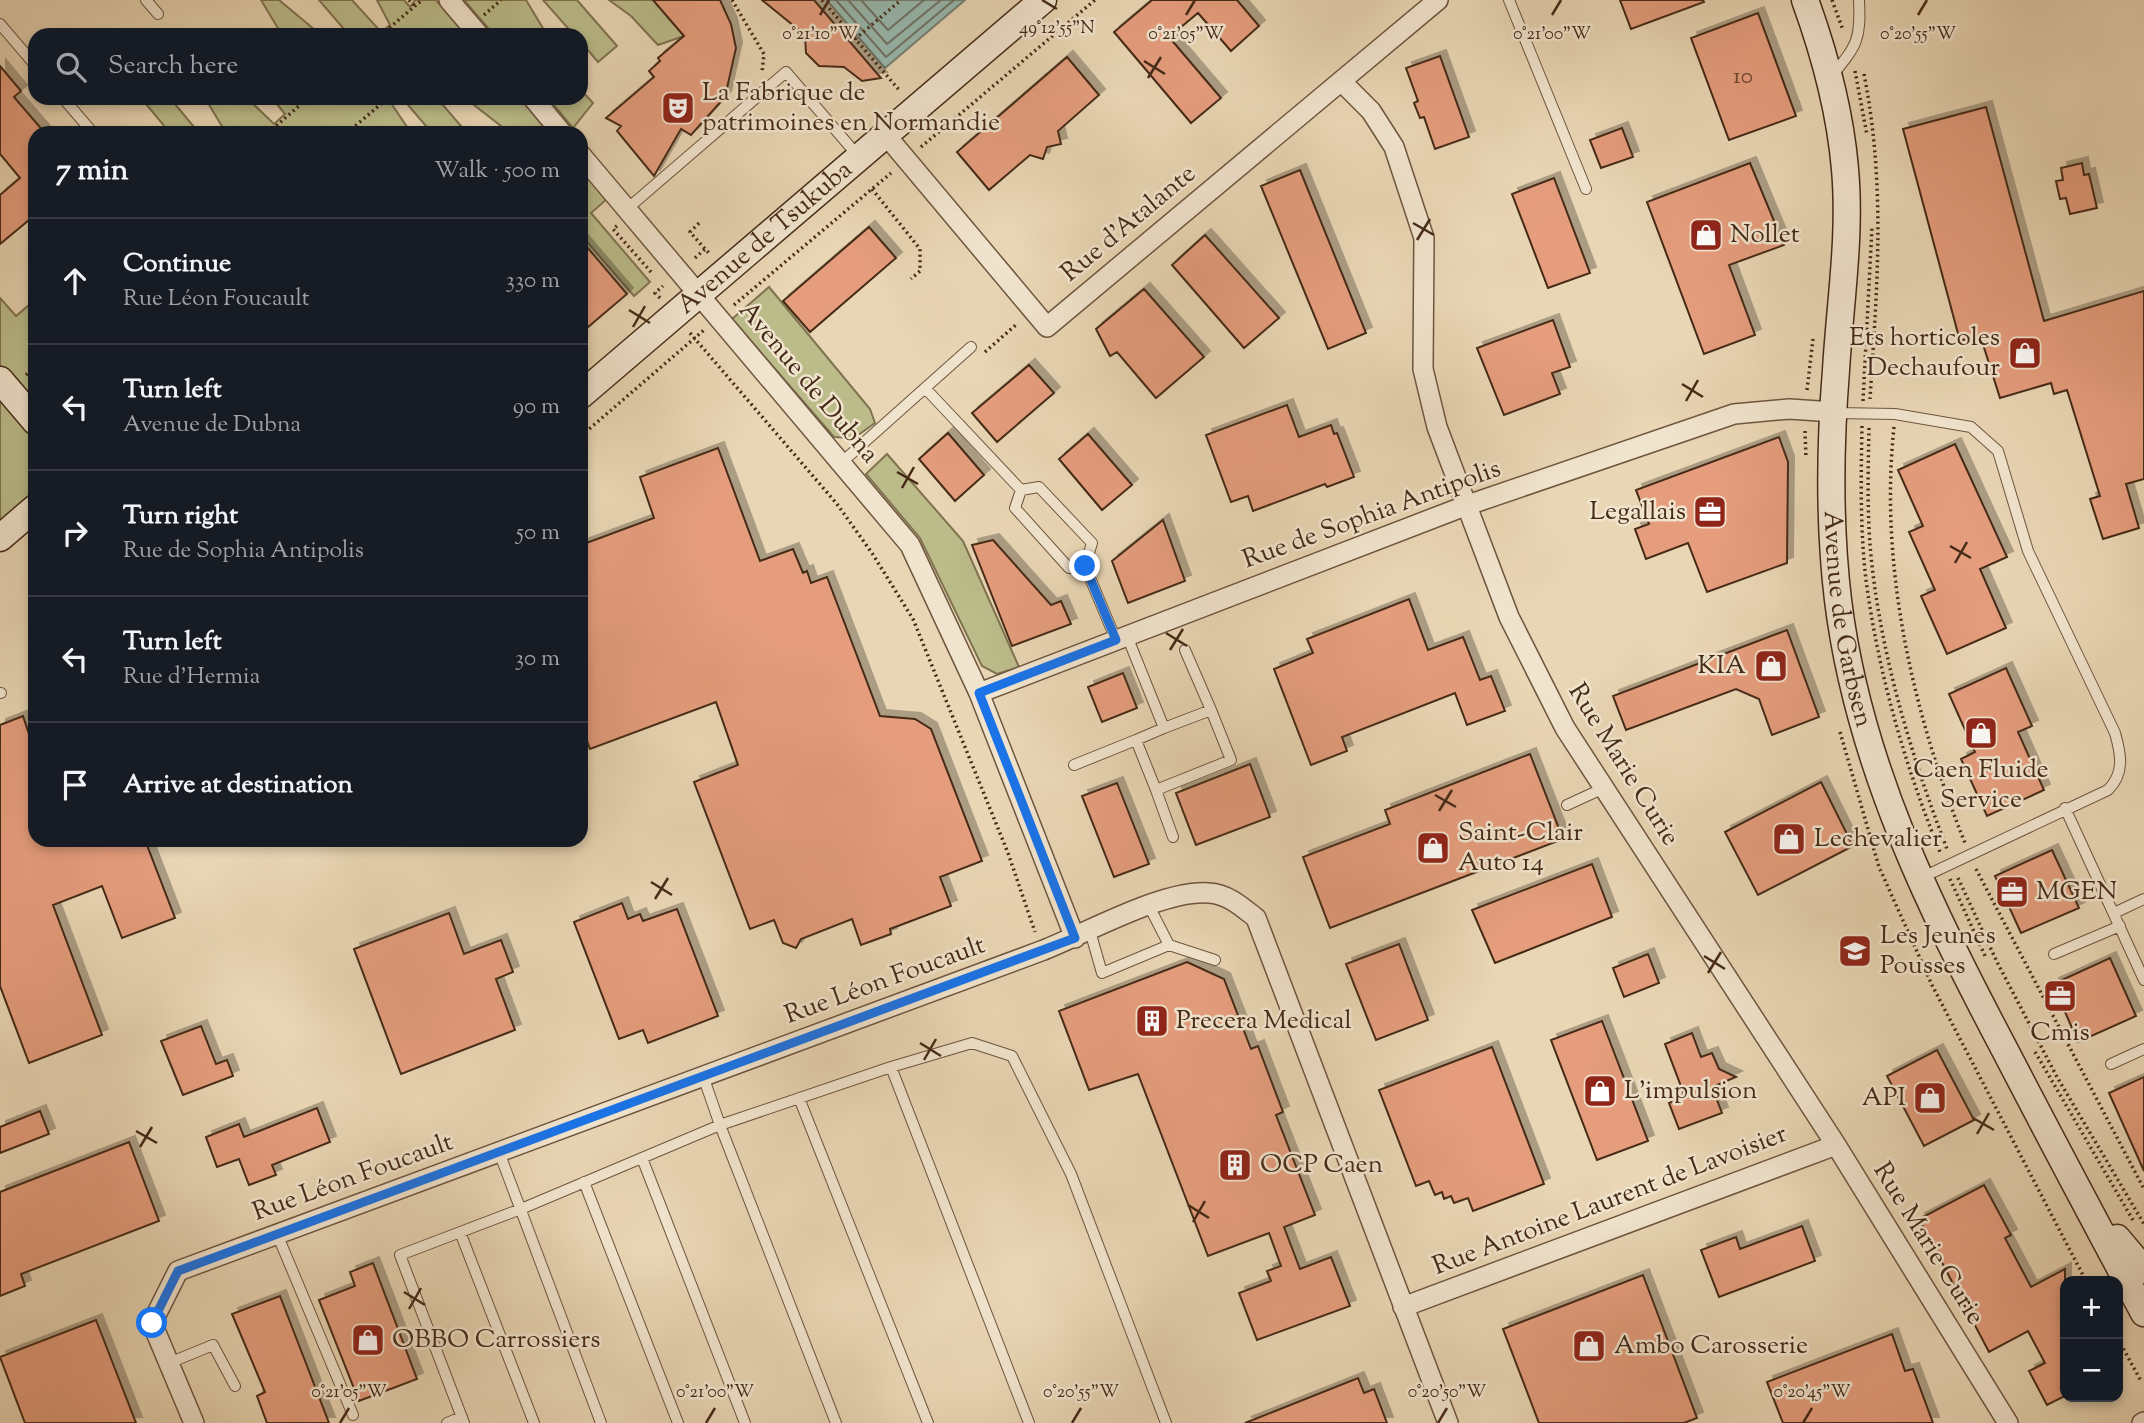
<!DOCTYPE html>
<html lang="en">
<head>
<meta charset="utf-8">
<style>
	:root { --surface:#171b24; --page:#20242c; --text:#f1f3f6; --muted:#9ea1a6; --line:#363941 }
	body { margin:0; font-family:"Sorts Mill Goudy",serif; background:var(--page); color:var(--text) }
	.controls { position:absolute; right:21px; bottom:21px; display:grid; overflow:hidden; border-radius:14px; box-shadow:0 4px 10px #0003 }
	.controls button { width:63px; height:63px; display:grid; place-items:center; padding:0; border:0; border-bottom:2px solid var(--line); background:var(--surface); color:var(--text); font:35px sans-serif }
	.stop { position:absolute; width:21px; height:21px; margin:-16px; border:5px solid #1a73e8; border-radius:50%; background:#fff }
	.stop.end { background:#1a73e8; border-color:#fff; box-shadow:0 2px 7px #0008 }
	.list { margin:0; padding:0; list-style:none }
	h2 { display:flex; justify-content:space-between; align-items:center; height:91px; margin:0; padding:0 28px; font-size:30px }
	h2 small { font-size:23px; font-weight:400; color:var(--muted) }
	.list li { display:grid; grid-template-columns:46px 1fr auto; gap:21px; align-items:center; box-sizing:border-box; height:126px; padding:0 28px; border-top:2px solid var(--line) }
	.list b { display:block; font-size:26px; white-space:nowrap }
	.list p { margin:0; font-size:23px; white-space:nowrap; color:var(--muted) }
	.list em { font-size:23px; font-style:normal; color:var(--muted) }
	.icon { flex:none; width:38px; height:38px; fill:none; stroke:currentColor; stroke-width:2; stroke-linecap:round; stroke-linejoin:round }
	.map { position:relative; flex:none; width:2144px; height:1423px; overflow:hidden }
	.search { position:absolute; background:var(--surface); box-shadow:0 4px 10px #0003; left:28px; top:28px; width:560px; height:77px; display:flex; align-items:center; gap:18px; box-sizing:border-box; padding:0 24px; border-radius:21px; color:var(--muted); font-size:26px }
	.panel { position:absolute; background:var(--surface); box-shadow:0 4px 10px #0003; left:28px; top:126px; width:560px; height:721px; border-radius:21px }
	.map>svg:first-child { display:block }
	.green { fill:#bbbc8a; stroke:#807350; stroke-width:2 }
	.water { fill:#97b9b0; stroke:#768073; stroke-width:2 }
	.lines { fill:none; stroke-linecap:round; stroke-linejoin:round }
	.shore { stroke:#6e7264; stroke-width:2 }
	.building { fill:#e59d7d; stroke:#452a17; stroke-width:2; filter:url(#shadow) }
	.lane-casing { stroke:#6e553e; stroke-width:12 }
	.street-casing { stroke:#6e553e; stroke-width:22 }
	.secondary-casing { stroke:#452a17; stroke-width:29 }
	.path { stroke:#452a17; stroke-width:3.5; stroke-dasharray:2 3.5; stroke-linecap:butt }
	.lane { stroke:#f1e4ce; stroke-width:10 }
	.street { stroke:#f1e4ce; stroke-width:19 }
	.secondary { stroke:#f1e4ce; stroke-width:26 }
	.route { stroke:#1a73e8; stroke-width:9 }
	.ticks { fill:none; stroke:#452a17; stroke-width:2.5 }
	.labels { text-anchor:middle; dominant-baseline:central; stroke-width:5; stroke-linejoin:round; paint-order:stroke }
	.number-label { font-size:23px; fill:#6d4730 }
	.poi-label { font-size:26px; fill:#452a17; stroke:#f1e4ce; text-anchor:start }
	.street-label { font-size:26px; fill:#452a17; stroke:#f1e4ce }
	.ticks-label { font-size:18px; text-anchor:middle; fill:#452a17; stroke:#f1e4ce; stroke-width:5; stroke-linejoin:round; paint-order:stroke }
</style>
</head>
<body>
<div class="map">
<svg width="2144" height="1423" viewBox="0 0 2144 1423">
	<defs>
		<filter id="shadow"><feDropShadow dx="6" dy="-6" stdDeviation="0" flood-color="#0004"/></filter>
	</defs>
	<rect width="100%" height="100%" fill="#e9d6b4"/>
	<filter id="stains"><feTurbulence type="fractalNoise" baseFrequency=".00286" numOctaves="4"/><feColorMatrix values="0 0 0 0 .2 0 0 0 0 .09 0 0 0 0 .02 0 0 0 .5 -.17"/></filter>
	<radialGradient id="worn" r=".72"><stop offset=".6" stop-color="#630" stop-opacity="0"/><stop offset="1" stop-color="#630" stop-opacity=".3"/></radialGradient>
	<path class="green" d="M261,0H279L321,35H282Z
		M319,0H352L381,32L390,25L377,0H404L410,7L415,0H436L466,35H349Z
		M464,0H526L547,35H494Z
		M543,0H577L617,46L598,62L581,42V35H574Z
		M609,0H653L684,36L658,45L631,16Z
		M581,90L593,103L573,128L548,98H581Z
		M141,98H170L199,133H170Z
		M205,98H247L274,124L285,114L272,98H390L389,100L411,133H226Z
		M402,98H437L467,133H432Z
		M465,98H520L549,133H510Z
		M584,170L608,198L591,213L650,282L634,296L581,235V173Z
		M769,287L870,409L875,423L854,438L834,437L732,319Z
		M0,298L16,316L35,300V406L0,366Z
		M0,396L35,436V497L0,528Z
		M887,454L963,541L1019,667L997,674L982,666L920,538L866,474Z"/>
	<path class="water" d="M827,0H965L885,68Z"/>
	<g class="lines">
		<path class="shore" d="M836,0L886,57L954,0
			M848,0L887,44L941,0
			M861,0L888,30L924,0"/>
	</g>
	<path class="building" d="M653,0H720L731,24L736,48L725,97L691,135L681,129L654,176L617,131L621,126L606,118L654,77L649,71L660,61L658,58L684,36Z
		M762,0H814L881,78L862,81L844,67L819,66L806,53L805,35Z
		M1152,0H1237L1259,26L1231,51L1198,13L1169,37L1221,98L1191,123L1114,32Z
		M1620,0H1703L1704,2L1631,29Z
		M1758,13L1796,116L1729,140L1691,38Z
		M1440,56L1469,137L1435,149L1424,117L1420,118L1414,103L1418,101L1406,68Z
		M1067,57L1099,95L1058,131L1061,144L1047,147L1043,159L1030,155L989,190L957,152Z
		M0,66L21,91L14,97L45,133H35V221L29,220L0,244V195L20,178L0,154Z
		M1986,107L2044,321L2144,291V479L2126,484L2139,528L2103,539L2090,499L2100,496L2067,390L2054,394L2051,383L2000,398L1980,335L1960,341L1903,129Z
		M1622,128L1633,157L1601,168L1590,140Z
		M1750,163L1784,245L1729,265L1755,335L1704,354L1647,202Z
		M2082,163L2084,175L2089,174L2097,208L2070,214L2066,198L2060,199L2056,181L2063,180L2061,168Z
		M1300,170L1366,333L1328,349L1261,186Z
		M1554,178L1590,273L1548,288L1512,194Z
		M869,227L896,258L810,332L783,301Z
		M1205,235L1279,318L1244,348L1172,265Z
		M581,240L627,294L581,333Z
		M1144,289L1204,357L1156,398L1117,352L1110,356L1096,329Z
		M1553,320L1570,367L1552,373L1560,394L1504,415L1477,348Z
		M1029,365L1054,393L997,442L972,413Z
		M1287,405L1299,437L1331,425L1334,434L1337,433L1354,477L1327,487L1325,484L1253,511L1248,496L1231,502L1206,435Z
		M948,433L984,475L955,501L919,459Z
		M1088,434L1132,485L1102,510L1059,459Z
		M1779,437L1788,462L1787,563L1707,592L1688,543L1646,559L1635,529L1649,524L1636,490Z
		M1955,444L2007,557L1980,569L2006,628L1947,654L1921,596L1935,590L1909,532L1923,526L1898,470Z
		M718,448L760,561L793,549L803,573L807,571L811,583L827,577L880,716L915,719L931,729L982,861L940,877L951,906L890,929L891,934L861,945L852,919L801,939L796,948L783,943L774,920L750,929L694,782L738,765L716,702L590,749L581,725V545L654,518L640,477Z
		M1163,520L1185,581L1128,603L1112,561Z
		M993,540L1051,605L1061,601L1071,624L1012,646L972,545Z
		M1409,599L1428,650L1463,637L1480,680L1491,676L1505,711L1467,725L1455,693L1342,737L1347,751L1311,765L1274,669L1313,653L1307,639Z
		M1787,630L1819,717L1772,735L1759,699L1736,689L1626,730L1613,696Z
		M2006,668L2032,726L2018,732L2044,790L1987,816L1961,759L1975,752L1949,694Z
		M1123,673L1137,708L1102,722L1088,687Z
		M23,716L29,734L35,732V840H145L175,918L122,938L102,886L53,905L102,1035L29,1063L0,986V725Z
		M1530,754L1563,839L1330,928L1303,857L1390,824L1385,810Z
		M1250,764L1270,817L1196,845L1176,793Z
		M1821,782L1853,846L1758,895L1725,832Z
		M1117,783L1149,864L1114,877L1082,796Z
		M2052,850L2079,908L2021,933L1995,876Z
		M1592,864L1612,917L1495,963L1472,910Z
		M622,903L628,919L640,914L643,921L677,909L718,1016L648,1043L643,1030L619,1039L574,922Z
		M449,913L464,954L501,940L513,972L496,979L515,1030L401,1074L354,949Z
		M1399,944L1428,1020L1376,1040L1346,964Z
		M1648,954L1659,983L1624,997L1613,968Z
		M2110,958L2136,1016L2078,1042L2053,984Z
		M1187,962L1224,979L1251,1049L1258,1046L1283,1112L1276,1115L1315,1215L1284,1227L1300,1269L1331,1257L1350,1306L1257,1340L1239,1293L1271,1281L1267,1271L1281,1266L1269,1233L1208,1256L1138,1074L1089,1090L1059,1011Z
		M1602,1021L1648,1141L1597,1160L1551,1040Z
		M201,1026L216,1064L227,1060L233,1076L183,1095L161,1041Z
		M1692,1033L1701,1057L1712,1053L1719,1069L1736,1077L1712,1087L1722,1113L1679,1129L1669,1103L1685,1097L1665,1044Z
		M1492,1047L1544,1184L1473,1211L1468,1198L1454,1203L1451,1196L1444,1199L1442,1192L1435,1195L1429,1181L1416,1186L1379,1090Z
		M1937,1050L1974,1120L1924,1146L1887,1076Z
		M2144,1077V1171L2109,1093Z
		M317,1108L330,1142L272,1165L276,1175L249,1185L239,1159L217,1167L206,1137L239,1124L244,1137Z
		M40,1111L49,1134L0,1153V1127Z
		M129,1142L159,1221L21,1274L25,1286L0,1296V1192Z
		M1984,1185L2011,1235L2005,1238L2031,1287L2065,1269V1396L2047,1405L2029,1371L2045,1363L2028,1331L1989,1352L1919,1219Z
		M1802,1226L1815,1261L1719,1297L1701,1250L1736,1237L1740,1249Z
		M373,1263L417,1379L359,1401L319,1300L355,1286L350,1272Z
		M1643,1275L1697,1418L1684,1423H1539L1503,1329Z
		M280,1296L329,1423H267L257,1396L265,1392L232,1314Z
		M96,1320L136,1423H25L0,1357Z
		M1892,1334L1905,1371L1913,1369L1933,1423H1783L1767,1382Z
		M1358,1378L1364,1393L1374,1389L1387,1423H1245Z"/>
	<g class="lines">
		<defs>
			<path id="lane" d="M146,0L158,14
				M1509,0L1586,189
				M0,24L35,65
				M1831,77C1857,45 1861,41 1859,0
				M63,98L93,133
				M627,209L786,72L858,156
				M925,388L1021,490L1015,508L1069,568L1085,566L1116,640
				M1836,413L1895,414L1971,427L1998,451L2028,551L2115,733C2121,754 2125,773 2108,790L1923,877
				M841,463L971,347
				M1021,490L1039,487L1092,543L1085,566
				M1185,650L1211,710
				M0,693H1
				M1136,740L1164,728
				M1074,765L1136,740L1156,790L1231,760L1211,710L1164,728L1127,636
				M1156,790L1173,837
				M1567,805L1604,788
				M2065,808L2144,980
				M1149,906L1169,945L1215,960
				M2114,913L2144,899
				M1090,931L1102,973L1169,945
				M2054,954L2120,926
				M2111,1064L2144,1049
				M891,1067L1029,1423
				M703,1076L720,1125L891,1067L972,1043L1012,1056L1071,1174L1166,1423
				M799,1098L928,1423
				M499,1152L601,1423
				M642,1158L745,1423
				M584,1182L678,1423
				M460,1232L534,1423
				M277,1234L353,1415
				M169,1363L213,1345L235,1386
				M447,1423L462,1417
				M464,1423L400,1255L521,1209L720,1125L836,1423"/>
			<path id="street" d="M449,0L479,35
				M1341,81L1371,111L1394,147L1424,238L1423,369L1437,427L1509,617L1565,728L1836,1145L2008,1423
				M533,98L562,133
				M885,134L1047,327L1438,0
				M581,155L910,545L979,693L1075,938
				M979,693L1465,506L1734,414L1789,409L1834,412
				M1403,1307L1836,1145
				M194,1423L152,1323L178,1271L1041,951C1085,934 1164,889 1209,893C1228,894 1242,907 1256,918L1448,1423
				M2142,1423L2144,1422"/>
			<g id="secondary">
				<path id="s1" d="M1805,0C1825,55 1840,110 1845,169C1851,236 1840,303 1836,370C1830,445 1829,525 1838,600C1858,764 1931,910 2007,1054C2052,1141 2098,1227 2144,1313"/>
				<path d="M0,380L35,421"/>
				<path id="s2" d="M581,395L1043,0"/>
				<path d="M0,538L35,508"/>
				<path d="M2117,1238L2144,1270"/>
			</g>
		</defs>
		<use href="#lane" class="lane-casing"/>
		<use href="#street" class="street-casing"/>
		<use href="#secondary" class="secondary-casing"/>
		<path class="path" d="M409,0L415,6
			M732,0L764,54L762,72
			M822,0L900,91
			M1832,0L1843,30
			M484,15L501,0
			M381,35L422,0
			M855,39L901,0
			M1855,71L1867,135
			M1864,74C1886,187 1877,286 1870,399
			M268,133L308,98
			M347,133L388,98
			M921,147L1095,0
			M872,189L920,249V271L911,279
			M699,223L690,232L705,249
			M617,226L613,229L651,272
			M695,258L705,249L710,254
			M660,298L655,293L663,286
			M734,305L891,173
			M690,333L837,504L872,553L913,619L1008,853L1035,932
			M985,352L1018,323
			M26,375L35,367
			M1807,390L1813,339
			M1863,401L1872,227
			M1862,426C1861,477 1860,529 1866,580C1878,672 1905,766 1940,852
			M1894,427C1879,567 1913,713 1965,843
			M1869,428C1868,470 1867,514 1871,556C1881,656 1911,755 1947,849
			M1805,431L1806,458
			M581,436L704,330
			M1840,732L1879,867L1932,985L2086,1281
			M1976,869L2144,1189
			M1958,878L1997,962L2057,1077L2144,1224
			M1950,879L1986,958
			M2035,1052L2133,1220
			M2118,1339L2141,1381"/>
		<use href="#lane" class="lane"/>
		<use href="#street" class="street"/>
		<use href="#secondary" class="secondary"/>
	</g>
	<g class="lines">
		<path class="route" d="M152,1323L178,1271L1075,938L979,693L1116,640L1085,566"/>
	</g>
	<path class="ticks" d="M1042,0L1057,9M820,15L829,0M1186,15L1195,0M1552,15L1561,0M1918,15L1927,0M1144,61L1165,74M1148,78L1161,57M1413,223L1434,235M1417,240L1430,219M629,310L650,323M633,327L645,306M1682,384L1703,397M1686,401L1698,380M897,472L918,484M902,488L914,467M1950,546L1971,558M1955,563L1967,542M1166,633L1187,646M1170,650L1183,629M1435,795L1456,807M1439,811L1452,790M651,882L672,895M655,899L668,878M1704,956L1725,969M1708,973L1721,952M920,1043L941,1056M924,1060L936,1039M1973,1118L1994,1130M136,1131L157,1143M1977,1134L1989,1113M140,1147L152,1127M1188,1205L1209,1218M1193,1222L1205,1201M404,1292L425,1305M409,1309L421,1288M340,1423L349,1408M706,1423L715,1408M1072,1423L1081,1408M1438,1423L1447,1408M1803,1423L1812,1408"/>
	<defs>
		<symbol id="theatre-square" viewBox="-11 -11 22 22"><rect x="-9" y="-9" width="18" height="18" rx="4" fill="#8f2418" stroke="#f1e4ce"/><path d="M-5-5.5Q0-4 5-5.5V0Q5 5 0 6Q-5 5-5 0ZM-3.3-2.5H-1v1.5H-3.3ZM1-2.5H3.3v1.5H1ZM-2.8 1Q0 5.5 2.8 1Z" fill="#fff"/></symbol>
		<symbol id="shop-square" viewBox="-11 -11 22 22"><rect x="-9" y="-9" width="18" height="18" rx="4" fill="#8f2418" stroke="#f1e4ce"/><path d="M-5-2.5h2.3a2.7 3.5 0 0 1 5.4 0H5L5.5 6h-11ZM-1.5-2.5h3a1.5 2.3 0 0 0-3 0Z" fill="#fff"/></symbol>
		<symbol id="office-square" viewBox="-11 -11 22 22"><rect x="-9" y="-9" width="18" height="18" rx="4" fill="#8f2418" stroke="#f1e4ce"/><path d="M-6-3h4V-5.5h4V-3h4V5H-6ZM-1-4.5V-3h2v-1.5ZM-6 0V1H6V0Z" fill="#fff"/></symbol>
		<symbol id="school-square" viewBox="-11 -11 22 22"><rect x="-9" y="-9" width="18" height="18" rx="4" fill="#8f2418" stroke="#f1e4ce"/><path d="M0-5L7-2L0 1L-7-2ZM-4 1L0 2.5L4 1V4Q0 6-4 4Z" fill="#fff"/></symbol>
		<symbol id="building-square" viewBox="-11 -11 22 22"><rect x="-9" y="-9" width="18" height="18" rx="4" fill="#8f2418" stroke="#f1e4ce"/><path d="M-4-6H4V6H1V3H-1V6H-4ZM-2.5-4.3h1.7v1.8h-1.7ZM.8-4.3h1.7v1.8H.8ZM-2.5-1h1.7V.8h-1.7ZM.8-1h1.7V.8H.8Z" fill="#fff"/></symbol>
	</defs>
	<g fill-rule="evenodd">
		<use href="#theatre-square" x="659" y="89" width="38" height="38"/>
		<use href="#shop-square" x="1687" y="216" width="38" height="38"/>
		<use href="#shop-square" x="2006" y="334" width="38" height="38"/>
		<use href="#office-square" x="1691" y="493" width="38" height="38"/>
		<use href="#shop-square" x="1752" y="647" width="38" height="38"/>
		<use href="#shop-square" x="1962" y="714" width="38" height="38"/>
		<use href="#shop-square" x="1770" y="820" width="38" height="38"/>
		<use href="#shop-square" x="1414" y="829" width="38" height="38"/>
		<use href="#office-square" x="1993" y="873" width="38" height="38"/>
		<use href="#school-square" x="1836" y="932" width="38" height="38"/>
		<use href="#office-square" x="2041" y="977" width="38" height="38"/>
		<use href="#building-square" x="1133" y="1002" width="38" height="38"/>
		<use href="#shop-square" x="1581" y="1072" width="38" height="38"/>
		<use href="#shop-square" x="1911" y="1079" width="38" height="38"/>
		<use href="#building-square" x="1216" y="1146" width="38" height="38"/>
		<use href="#shop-square" x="349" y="1321" width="38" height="38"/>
		<use href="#shop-square" x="1570" y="1327" width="38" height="38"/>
	</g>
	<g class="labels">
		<g class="number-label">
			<text x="1743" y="77">10</text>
		</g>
		<g class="poi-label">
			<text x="702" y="93">La Fabrique de<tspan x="702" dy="30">patrimoines en Normandie</tspan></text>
			<text x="1730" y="235">Nollet</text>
			<text x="2000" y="338" text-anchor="end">Ets horticoles<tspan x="2000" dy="30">Dechaufour</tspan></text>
			<text x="1686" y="512" text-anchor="end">Legallais</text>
			<text x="1746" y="666" text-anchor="end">KIA</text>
			<text x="1981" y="770" text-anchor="middle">Caen Fluide<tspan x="1981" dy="30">Service</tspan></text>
			<text x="1458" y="833">Saint-Clair<tspan x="1458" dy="30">Auto 14</tspan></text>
			<text x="1814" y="839">Lechevalier</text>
			<text x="2036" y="892">MGEN</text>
			<text x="1880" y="936">Les Jeunes<tspan x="1880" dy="30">Pousses</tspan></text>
			<text x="1176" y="1021">Precera Medical</text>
			<text x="2060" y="1033" text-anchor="middle">Cmis</text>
			<text x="1624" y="1091">L'impulsion</text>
			<text x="1906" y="1098" text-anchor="end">API</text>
			<text x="1260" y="1165">OCP Caen</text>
			<text x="392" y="1340">OBBO Carrossiers</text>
			<text x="1614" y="1346">Ambo Carosserie</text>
		</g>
		<g class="street-label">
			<text transform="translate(1129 224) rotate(-40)">Rue d'Atalante</text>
			<text stroke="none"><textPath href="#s2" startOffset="242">Avenue de Tsukuba</textPath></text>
			<text transform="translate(808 383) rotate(50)">Avenue de Dubna</text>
			<text transform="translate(1372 515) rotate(-20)">Rue de Sophia Antipolis</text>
			<text stroke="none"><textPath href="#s1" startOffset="626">Avenue de Garbsen</textPath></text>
			<text transform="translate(1623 765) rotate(58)">Rue Marie Curie</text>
			<text transform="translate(885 981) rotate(-20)">Rue Léon Foucault</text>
			<text transform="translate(353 1178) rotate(-20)">Rue Léon Foucault</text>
			<text transform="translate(1610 1201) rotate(-21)">Rue Antoine Laurent de Lavoisier</text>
			<text transform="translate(1928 1244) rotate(58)">Rue Marie Curie</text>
		</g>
	</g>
	<g class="ticks-label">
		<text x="1057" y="33">49°12'55"N</text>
		<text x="820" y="39">0°21'10"W</text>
		<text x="1186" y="39">0°21'05"W</text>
		<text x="1552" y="39">0°21'00"W</text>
		<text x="1918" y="39">0°20'55"W</text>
		<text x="349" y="1397">0°21'05"W</text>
		<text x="715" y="1397">0°21'00"W</text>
		<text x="1081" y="1397">0°20'55"W</text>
		<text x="1447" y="1397">0°20'50"W</text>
		<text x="1812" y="1397">0°20'45"W</text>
	</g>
	<rect width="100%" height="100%" filter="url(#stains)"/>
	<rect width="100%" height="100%" fill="url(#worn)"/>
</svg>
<div class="controls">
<button>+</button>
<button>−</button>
</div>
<div class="stop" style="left:152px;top:1323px"></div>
<div class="stop end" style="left:1085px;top:566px"></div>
<div class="search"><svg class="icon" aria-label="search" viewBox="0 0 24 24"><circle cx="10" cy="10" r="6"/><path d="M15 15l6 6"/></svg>Search here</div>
<section class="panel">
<h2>7 min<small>Walk · 500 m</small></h2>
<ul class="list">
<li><svg class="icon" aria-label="ahead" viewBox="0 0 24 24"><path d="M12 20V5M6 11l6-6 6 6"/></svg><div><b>Continue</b><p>Rue Léon Foucault</p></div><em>330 m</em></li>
<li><svg class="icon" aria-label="left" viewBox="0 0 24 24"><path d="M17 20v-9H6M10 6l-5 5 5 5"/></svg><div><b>Turn left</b><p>Avenue de Dubna</p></div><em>90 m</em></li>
<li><svg class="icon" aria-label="right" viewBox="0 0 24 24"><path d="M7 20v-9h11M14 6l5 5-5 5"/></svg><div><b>Turn right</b><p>Rue de Sophia Antipolis</p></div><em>50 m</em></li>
<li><svg class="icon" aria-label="left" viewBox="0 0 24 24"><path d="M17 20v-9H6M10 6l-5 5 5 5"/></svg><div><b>Turn left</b><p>Rue d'Hermia</p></div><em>30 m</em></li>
<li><svg class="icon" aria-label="arrive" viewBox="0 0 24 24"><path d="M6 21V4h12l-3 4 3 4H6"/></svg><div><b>Arrive at destination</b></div></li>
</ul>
</section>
</div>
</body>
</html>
